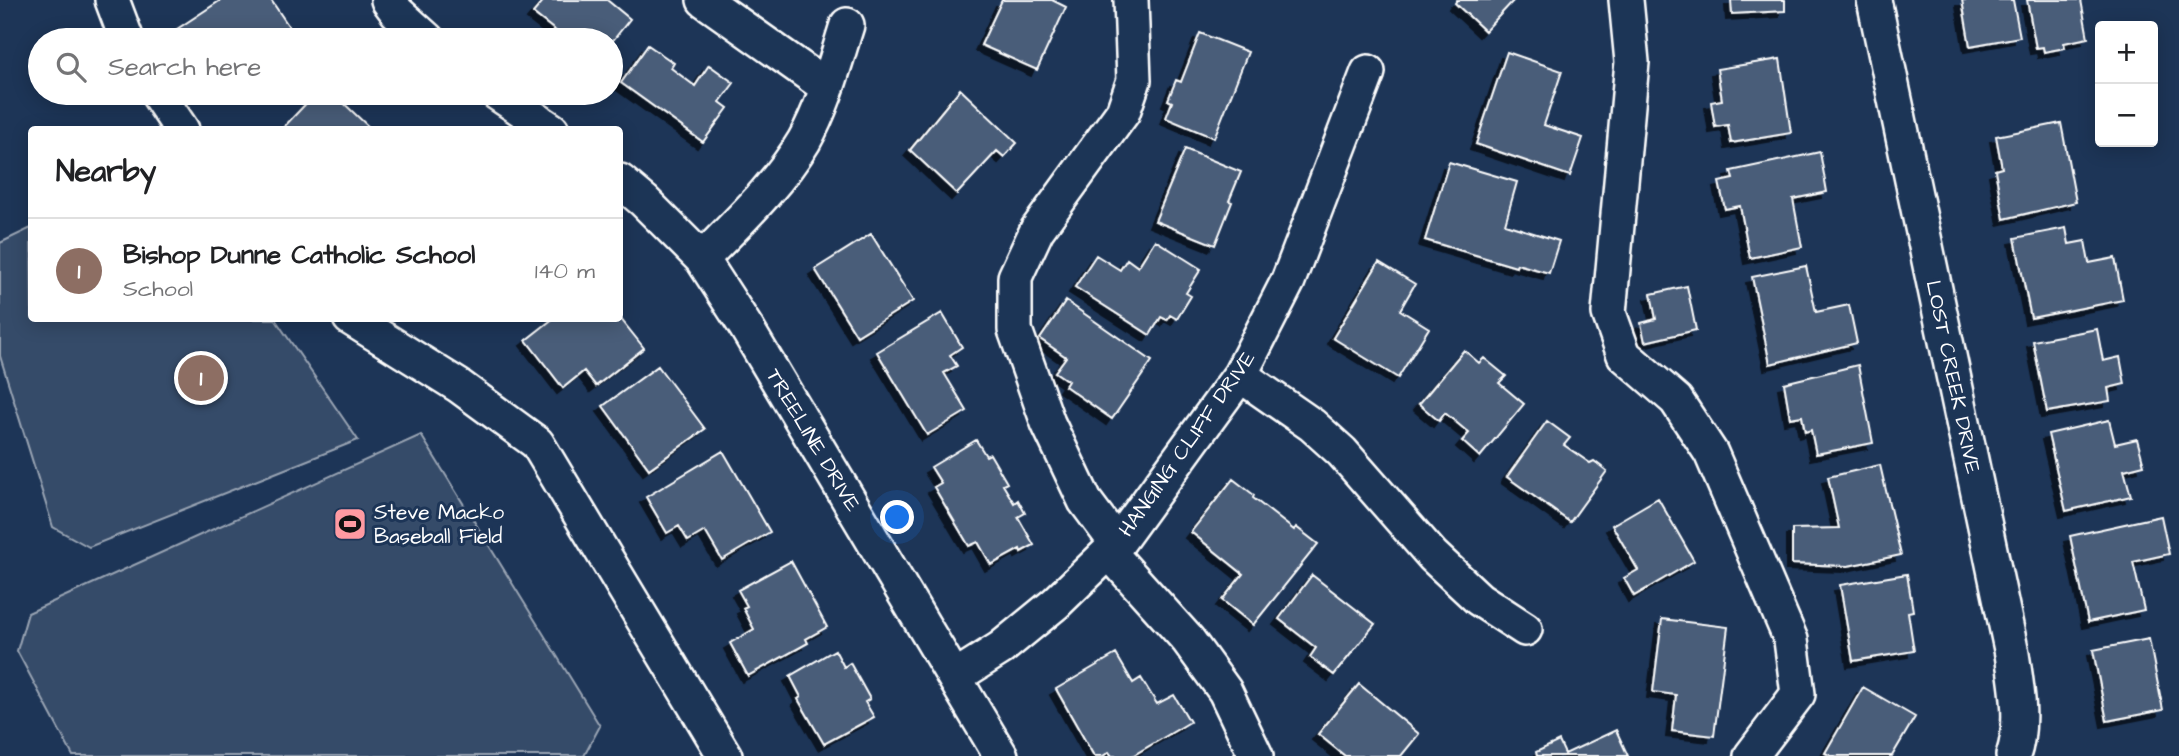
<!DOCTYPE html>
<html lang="en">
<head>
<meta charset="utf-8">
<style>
	:root { --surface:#fff; --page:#f6f6f6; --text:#202124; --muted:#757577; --line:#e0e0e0; --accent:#2563eb }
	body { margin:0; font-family:"Architects Daughter",sans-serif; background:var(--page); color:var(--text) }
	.controls { position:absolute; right:21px; top:21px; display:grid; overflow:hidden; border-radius:7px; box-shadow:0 4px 18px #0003 }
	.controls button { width:63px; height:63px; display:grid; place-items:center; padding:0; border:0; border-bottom:2px solid var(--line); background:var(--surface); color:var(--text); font:35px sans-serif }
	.you { position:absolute; left:898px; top:518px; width:24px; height:24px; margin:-18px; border:5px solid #fff; border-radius:50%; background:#1a73e8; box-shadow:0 0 0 10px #1a73e833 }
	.badge { display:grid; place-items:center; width:46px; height:46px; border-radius:50%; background:var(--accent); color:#fff; font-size:23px; font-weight:700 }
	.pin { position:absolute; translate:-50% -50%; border:4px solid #fff; box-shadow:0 2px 7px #0006 }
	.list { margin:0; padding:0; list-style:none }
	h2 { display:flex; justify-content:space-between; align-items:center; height:91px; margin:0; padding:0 28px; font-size:30px }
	h2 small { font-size:23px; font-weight:400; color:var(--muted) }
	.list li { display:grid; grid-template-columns:46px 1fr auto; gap:21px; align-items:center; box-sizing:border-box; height:105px; padding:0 28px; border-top:2px solid var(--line) }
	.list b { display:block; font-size:26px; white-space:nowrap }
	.list p { margin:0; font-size:23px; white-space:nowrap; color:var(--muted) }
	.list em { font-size:23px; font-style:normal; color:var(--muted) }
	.icon { flex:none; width:38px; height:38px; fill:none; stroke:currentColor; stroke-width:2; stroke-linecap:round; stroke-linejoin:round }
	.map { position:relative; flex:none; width:2179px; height:756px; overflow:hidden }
	.search { position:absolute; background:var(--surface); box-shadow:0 4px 18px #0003; left:28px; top:28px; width:595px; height:77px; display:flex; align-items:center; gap:18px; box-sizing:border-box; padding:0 24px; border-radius:38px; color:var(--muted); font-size:26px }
	.panel { position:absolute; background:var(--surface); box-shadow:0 4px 18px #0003; left:28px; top:126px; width:595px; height:196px; border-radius:7px }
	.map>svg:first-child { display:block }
	.green { fill:#364b69; stroke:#9aa5b4; stroke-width:2 }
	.building { fill:#4a5d79; stroke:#fff; stroke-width:2; filter:url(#shadow) }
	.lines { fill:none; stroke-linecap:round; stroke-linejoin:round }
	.minor-casing { stroke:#fff; stroke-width:38 }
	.minor { stroke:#1d3557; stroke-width:33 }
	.labels { text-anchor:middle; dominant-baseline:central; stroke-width:6; stroke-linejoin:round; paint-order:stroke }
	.street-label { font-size:21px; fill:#fff; stroke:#1d3557 }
	.poi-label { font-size:21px; fill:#fff; stroke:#1d3557; text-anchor:start }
</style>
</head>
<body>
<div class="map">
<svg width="2179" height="756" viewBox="0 0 2179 756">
	<defs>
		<filter id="shadow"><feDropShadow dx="-6" dy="6" stdDeviation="0" flood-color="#0009"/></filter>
	</defs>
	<rect width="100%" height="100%" fill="#1d3557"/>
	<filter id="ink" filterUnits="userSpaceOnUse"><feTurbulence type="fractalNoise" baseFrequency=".0143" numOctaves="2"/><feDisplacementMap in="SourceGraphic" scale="14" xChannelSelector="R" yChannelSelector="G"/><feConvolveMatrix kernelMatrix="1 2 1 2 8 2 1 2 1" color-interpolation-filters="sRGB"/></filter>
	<g filter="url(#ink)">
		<path class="green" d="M31,228L32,318L275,319L358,440L89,547L53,527L0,356V243Z
			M421,435L600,726L584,756H73L17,651L28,613Z"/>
		<path class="building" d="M221,0H271L296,37L292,40H176L171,33Z
			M544,0H607L630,19L611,43V40H557L553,37L557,32L533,13Z
			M1002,0H1052L1066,7L1037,70L981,45Z
			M1457,0H1514L1485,31L1455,3Z
			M1731,0H1785V11L1732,14Z
			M1962,0H2013L2020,37L1970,46Z
			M2027,0H2081L2088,38L2064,43L2065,48L2044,52L2043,47L2036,48Z
			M1200,33L1248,52L1214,138L1166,118L1172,102L1168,100L1176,80L1181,82Z
			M648,45L674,63L671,68L695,86L709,65L734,83L720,102L728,108L703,142L621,83Z
			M1507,52L1562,71L1544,125L1583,138L1570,176L1476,144Z
			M1780,59L1791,133L1731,143L1728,125L1715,127L1711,102L1722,100L1717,69Z
			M960,89L1017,143L1004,157L997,151L957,194L910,150Z
			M316,93H333L372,130H281Z
			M2061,123L2076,202L2004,219L1995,170L2002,168L1996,136Z
			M1185,149L1241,172L1229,201L1232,202L1215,245L1155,221Z
			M1820,152L1827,192L1793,199L1802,247L1750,258L1740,206L1725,209L1719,182L1733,179L1731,171Z
			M1449,162L1517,182L1505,224L1559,241L1549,273L1517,264L1516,267L1425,240Z
			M2066,228L2069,244L2085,241L2089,263L2115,258L2123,300L2031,318L2015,238Z
			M871,234L913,301L857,336L815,269Z
			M1155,240L1201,269L1186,293L1191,296L1177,319L1170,315L1167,320L1161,317L1150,335L1075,287L1096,255L1120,270L1127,259L1138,267Z
			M1379,262L1415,284L1400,310L1429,328L1398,378L1333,338Z
			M1806,266L1816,312L1849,305L1857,343L1770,364L1752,277Z
			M1687,286L1696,330L1645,342L1641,323L1656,319L1651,294Z
			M1066,301L1152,361L1112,419L1065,386L1068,381L1055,372L1066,357L1040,339Z
			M942,313L962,347L950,355L957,366L944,373L967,411L927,435L877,352Z
			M554,318H620L644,348L596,386L584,371L563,388L526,340Z
			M2097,329L2103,361L2120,357L2125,384L2108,388L2110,401L2047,412L2033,341Z
			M1464,350L1479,363L1484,358L1506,376L1499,383L1524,404L1480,457L1462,441L1469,433L1445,413L1439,421L1419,404Z
			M1858,365L1873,443L1816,454L1811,430L1805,432L1802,416L1790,418L1784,383Z
			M658,366L705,429L649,469L603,406Z
			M2109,420L2115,444L2137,439L2144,465L2124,470L2131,496L2066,511L2048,434Z
			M1547,421L1570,438L1564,445L1590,463L1594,461L1607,471L1570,522L1507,477Z
			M976,440L986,456L990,454L1007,483L1003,485L1014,503L1018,500L1025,513L1018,517L1034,545L1021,552L1020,549L991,565L978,542L969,546L934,487L941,483L931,467Z
			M723,451L770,532L722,560L705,531L688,541L679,526L667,533L646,497Z
			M1880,465L1901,555L1848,566L1792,564V529L1839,528L1828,477Z
			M1233,479L1254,495L1253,498L1294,530L1296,527L1318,544L1253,625L1222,600L1243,574L1191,532Z
			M1658,498L1694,561L1634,596L1624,578L1638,570L1612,525Z
			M2161,516L2169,554L2133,562L2144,610L2088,622L2070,536Z
			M791,561L827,627L806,639L808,643L748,676L730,643L754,629L743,608L747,606L738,590Z
			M1907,574L1913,611L1908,612L1914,651L1853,661L1840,585Z
			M1312,575L1375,624L1334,675L1310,657L1316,648L1279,619Z
			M1662,619L1728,627L1714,736L1672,731L1676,695L1653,692Z
			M2149,639L2163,710L2107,721L2093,650Z
			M835,650L844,667L850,663L870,699L865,702L874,717L824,744L798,699L801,697L790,676Z
			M1116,654L1133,683L1141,678L1157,704L1174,695L1190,722L1132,756H1112L1109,752L1103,756H1094L1056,689Z
			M1359,684L1419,734L1401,756H1345L1318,734Z
			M1863,687L1915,717L1892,756H1831L1825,753Z
			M1616,730L1628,756H1537L1536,752L1559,741L1565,754Z"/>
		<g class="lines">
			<defs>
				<path id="minor" d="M112,0L127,40
					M388,0L397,12L428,40
					M704,0L827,87
					M1626,0L1632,62L1609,313L1624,355L1676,400L1711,453L1791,640L1798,694L1751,756
					M1874,0L2012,654C2017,687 2024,724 2013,756
					M157,93L182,130
					M497,93L552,130
					M620,181L644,201L702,259L746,327L1001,756
					M702,259C738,222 777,186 804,141C824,106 835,63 847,25
					M350,318L459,386L537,443L725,756
					M1240,375L1312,425L1342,452L1433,556L1479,599L1525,629
					M1117,544L1085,501L1048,423L1015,330V277L1037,230L1123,112L1134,80L1131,0
					M1109,552L1188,640L1225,691L1256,756
					M955,677L1001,648L1056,603L1117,544L1240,375L1288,281L1368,72"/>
			</defs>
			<use href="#minor" class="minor-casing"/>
			<use href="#minor" class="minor"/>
		</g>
	</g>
	<defs>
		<symbol id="stadium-square" viewBox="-11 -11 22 22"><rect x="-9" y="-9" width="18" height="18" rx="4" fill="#ff9aa2" stroke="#1d3557"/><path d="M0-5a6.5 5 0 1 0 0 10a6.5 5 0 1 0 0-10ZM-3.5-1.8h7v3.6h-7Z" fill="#111"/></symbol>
	</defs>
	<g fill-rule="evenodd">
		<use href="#stadium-square" x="331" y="505" width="38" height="38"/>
	</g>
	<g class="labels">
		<g class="street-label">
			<text transform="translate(1953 377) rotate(78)">LOST CREEK DRIVE</text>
			<text transform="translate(813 440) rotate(59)">TREELINE DRIVE</text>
			<text transform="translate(1187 444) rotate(-55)">HANGING CLIFF DRIVE</text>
		</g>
		<g class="poi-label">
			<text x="374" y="512">Steve Macko<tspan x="374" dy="24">Baseball Field</tspan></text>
		</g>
	</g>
</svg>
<div class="controls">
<button>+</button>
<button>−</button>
</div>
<div class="you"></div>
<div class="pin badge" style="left:201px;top:378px;background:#8d6e63">1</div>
<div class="search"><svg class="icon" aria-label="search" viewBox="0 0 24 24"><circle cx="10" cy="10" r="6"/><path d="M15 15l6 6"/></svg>Search here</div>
<section class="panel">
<h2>Nearby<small></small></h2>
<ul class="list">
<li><span class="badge" style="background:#8d6e63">1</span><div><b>Bishop Dunne Catholic School</b><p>School</p></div><em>140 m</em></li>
</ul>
</section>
</div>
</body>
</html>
